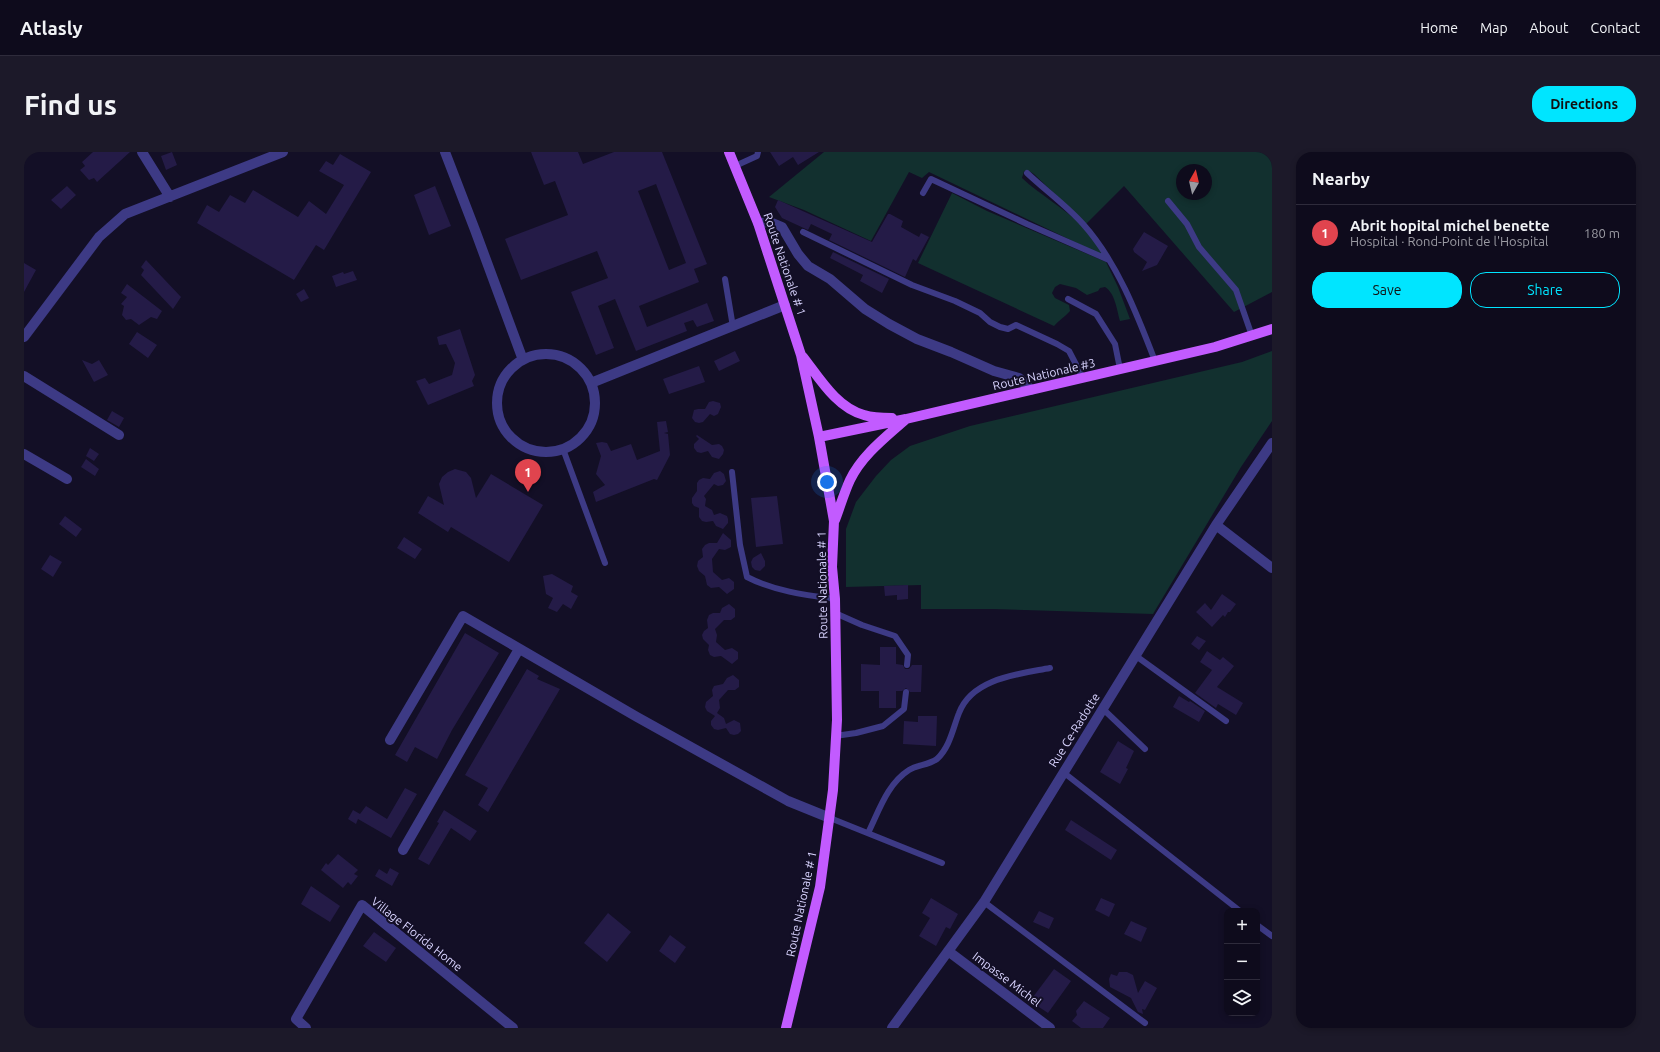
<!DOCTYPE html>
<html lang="en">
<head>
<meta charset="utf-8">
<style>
	:root { --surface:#0e0b1c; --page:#1c1929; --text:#f1f3f6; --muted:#9b9ba3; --line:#2e2b3b; --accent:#00e5ff }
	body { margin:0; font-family:Ubuntu,sans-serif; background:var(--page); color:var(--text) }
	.controls { position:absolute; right:12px; bottom:12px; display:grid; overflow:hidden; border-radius:8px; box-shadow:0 2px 6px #0003 }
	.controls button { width:36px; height:36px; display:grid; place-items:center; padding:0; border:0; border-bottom:1px solid var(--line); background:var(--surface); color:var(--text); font:20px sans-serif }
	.compass { position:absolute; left:1152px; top:12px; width:36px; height:36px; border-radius:50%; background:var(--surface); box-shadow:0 2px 6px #0003; rotate:8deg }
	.you { position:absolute; left:803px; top:330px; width:14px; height:14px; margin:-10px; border:3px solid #fff; border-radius:50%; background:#1a73e8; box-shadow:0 0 0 6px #1a73e833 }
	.badge { display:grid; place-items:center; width:26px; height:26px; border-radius:50%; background:var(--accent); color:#fff; font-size:13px; font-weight:700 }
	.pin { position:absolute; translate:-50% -33px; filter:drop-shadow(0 1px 2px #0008) }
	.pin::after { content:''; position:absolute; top:21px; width:14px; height:12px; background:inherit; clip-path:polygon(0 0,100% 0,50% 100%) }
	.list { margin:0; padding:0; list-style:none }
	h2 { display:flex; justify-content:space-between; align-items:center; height:52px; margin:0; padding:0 16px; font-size:17px }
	h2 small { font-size:13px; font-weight:400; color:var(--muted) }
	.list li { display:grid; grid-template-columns:26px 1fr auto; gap:12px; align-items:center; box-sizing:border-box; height:56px; padding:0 16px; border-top:1px solid var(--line) }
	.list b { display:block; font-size:15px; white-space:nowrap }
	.list p { margin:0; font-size:13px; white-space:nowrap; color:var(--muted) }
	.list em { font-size:13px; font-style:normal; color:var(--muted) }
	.actions { display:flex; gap:8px; padding:12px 16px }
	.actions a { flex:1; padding:9px 0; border:1px solid var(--accent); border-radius:16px; text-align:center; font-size:14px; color:var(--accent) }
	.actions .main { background:var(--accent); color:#111 }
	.icon { flex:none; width:22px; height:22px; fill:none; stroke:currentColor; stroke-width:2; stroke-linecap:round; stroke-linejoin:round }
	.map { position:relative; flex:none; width:1248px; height:876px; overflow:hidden; border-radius:16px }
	header { display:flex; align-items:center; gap:24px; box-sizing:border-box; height:56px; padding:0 20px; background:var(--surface); border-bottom:1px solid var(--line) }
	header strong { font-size:19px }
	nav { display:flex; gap:22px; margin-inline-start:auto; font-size:14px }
	.intro { display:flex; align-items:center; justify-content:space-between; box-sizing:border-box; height:96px; padding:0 24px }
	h1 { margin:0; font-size:28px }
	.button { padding:10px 18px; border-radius:16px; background:var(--accent); color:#111; font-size:14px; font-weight:700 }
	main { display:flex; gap:24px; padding:0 24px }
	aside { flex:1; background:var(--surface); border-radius:16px; box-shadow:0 2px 6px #0003 }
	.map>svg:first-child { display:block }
	.green { fill:#12302f; fill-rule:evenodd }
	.building { fill:#241b47; fill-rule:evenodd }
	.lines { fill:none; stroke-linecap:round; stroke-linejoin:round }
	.lane { stroke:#3d3a85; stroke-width:6 }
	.street { stroke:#3d3a85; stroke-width:10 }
	.primary { stroke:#c25bff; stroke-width:10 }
	.labels { text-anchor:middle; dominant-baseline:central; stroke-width:4; stroke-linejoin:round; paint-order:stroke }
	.street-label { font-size:12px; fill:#d9d4ff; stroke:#130f26 }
</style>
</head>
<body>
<header>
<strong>Atlasly</strong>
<nav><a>Home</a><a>Map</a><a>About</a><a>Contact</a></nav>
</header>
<div class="intro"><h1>Find us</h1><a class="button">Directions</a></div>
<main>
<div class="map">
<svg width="1248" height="876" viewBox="0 0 1248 876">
	<rect width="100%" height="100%" fill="#130f26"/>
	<path class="green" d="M800,0H1248V140L1210,160L1100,34L1062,72L1010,22L1005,19H1000L998,26C1016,43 1039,55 1057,73C1066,82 1074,94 1082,105L905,20L898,26L885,20L847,89L780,58L745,45ZM1158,18H1182V42H1158Z
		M928,41L963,59L1082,110L1094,135L1106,167L1096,169C1093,158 1091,141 1081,135L1076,136L1074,139L1063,143L1052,136L1036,132L1031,135L1028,141L1031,146L1045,153L1046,159C1041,165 1035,168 1030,174L894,111Z
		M1248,199V269L1217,315L1129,462L969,457H897V433L822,435V377L832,350L852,324L867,308L886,294L946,274L1218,210Z"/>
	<path class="building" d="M69,0H106L73,30L70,26L65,28L56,18L61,14L58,10Z
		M148,0L153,13L142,18L137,4Z
		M507,0H554L559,12L590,0H638L683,112L670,117L675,130L615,154L623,175L683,151L690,169L673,175L669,168L660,171L663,179L612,199L591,147L574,154L590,196L572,203L547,140L584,126L573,99L497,128L481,87L544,63L531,29L520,33ZM632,32L662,111L645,118L614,39Z
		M746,0H795L774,13L769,5L755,14Z
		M316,2L347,20L300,98L292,93L270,128L173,71L183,53L195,60L206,43L221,51L229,38L274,65L285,49L302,62L320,33L295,19L302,9L309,13Z
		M43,34L52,43L37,57L27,48Z
		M411,34L427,74L405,83L390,43Z
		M754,48L848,90L864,62H866L879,69L877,75L895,85L897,81L905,85L892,109L889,107L881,125L805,88L808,82L787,72L784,78L758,66L751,55Z
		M1120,80L1144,94L1133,113L1118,119L1123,110L1110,100L1109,97Z
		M809,100L865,127L858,141L836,129L839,123L806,106Z
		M122,108L157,145L149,157L117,123L120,118L117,115Z
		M0,111L12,118L0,140Z
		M329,119L333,128L312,135L308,124L319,120L320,122Z
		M103,132L138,159L133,167L127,165L115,173L107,167L102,168L98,163L100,154L97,152L103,145L97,141Z
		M280,137L285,146L277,150L272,142Z
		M436,177L451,223L448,229L450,234L404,253L392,229L401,226L405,232L428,223L431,211L422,192L415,193L413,185Z
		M113,180L133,193L124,206L105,192Z
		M711,199L716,209L695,219L690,209Z
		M58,208L68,212L75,208L84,223L70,230Z
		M675,214L681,230L645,242L639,227Z
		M689,249L696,251L697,255L694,262L690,264L686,262L679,270L675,271L671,270L668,266L670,258L674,257H681L685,250Z
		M88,259L100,266L95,275L83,268Z
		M642,269L644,280L640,281L644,282L646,303L633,328L630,327L572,350L569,340L581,333L572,322L577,304L572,291L578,290L583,291L587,299L607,292L613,308L636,299L633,270Z
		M673,283L688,293L695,292L698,294L700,298L699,302L695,307L688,305L684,299L677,301L673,300L670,296V292L675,287L672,284Z
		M66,296L75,302L70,309L62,304Z
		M62,307L75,317L71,324L57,315Z
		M431,317L442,320L447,326L452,346L467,322L519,353L485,410L427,375L424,380L394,361L404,344L420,353L415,332L418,325L424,320Z
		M696,319L700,322L702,329L699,333L694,334L690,332L680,344L682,347L681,354L688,358L690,363L696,361L703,364L704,367V371L699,377L692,374L689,369L682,370L678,369L675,365V356L670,354L668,351V346L673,339V331L675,328L679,326L686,327L690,321Z
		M753,344L759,392L732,395L727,346Z
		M41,364L58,377L52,385L35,372Z
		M699,381L707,388V395L701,398L695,397L688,407L689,420L698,428L705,426L710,430V437L703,442L695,435L687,436L683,433L681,424L675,419L673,414L674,409L679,405L678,397L681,393L685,391H693Z
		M380,385L398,397L391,407L373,396Z
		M737,401L741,409V414L736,419L731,418L728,415L727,410L729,406Z
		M26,403L38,410L29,425L17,417Z
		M528,422L549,434L547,440L554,444L547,457L539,452L533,460L524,456L529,446L522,442L519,424Z
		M884,433V447L873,448V443L861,444L860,434Z
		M1198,442L1212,452L1206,460H1204L1201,465L1199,463L1188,475L1172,460L1181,451L1187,458Z
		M705,452L711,457V465L707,468H700L691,477L693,483L692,490L701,498L708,496L714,500V507L708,512L697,504L690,505L686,503L684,498L685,493L679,487L678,483L680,479L684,476L683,468L685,463L689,461H696L698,456Z
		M441,481L475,501L428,578L413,607L391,595L383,610L371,603Z
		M1173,484L1182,489L1175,498L1167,492Z
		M856,495H872V512L879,513L881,517H885L888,513H898L897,540H886L882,536L878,539H872V556H855V539H837V512L856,513Z
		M1183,499L1196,508L1199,505L1210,514L1193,535L1219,551L1212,563L1194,552L1192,556L1171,541L1188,518L1176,510Z
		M503,517L515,524L513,527L536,537L464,660L454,653L464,636L441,623Z
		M709,523L715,528V535L711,538H704L695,548L696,556L693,561L700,566L702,572L710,568L716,571L717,579L714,582L710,583L706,582L702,576L694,578L690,577L687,573V569L691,564L683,559L681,555L682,550L689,544L688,538L690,534L699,532L703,526Z
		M1155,544L1165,550L1166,549L1181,559L1175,570L1149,555Z
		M894,564H913L912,594L879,592L880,569L894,570Z
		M1094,589L1110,599L1102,616L1104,617L1096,632L1076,620Z
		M381,636L393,642L367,686L334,667L332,672L324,667L329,658L336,662L342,654L363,667Z
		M420,658L453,679L446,689L427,676L405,713L394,707L415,671L413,670Z
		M1047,668L1093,698L1087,708L1041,678Z
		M314,702L334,718L330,722L334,724L327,733L324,730L319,736L297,718L302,711L304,713Z
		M366,716L375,721L368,734L351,724L355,717L363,722Z
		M287,734L316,754L306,770L277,752Z
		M907,746L934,762L926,777L922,775L912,794L895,784L906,766L898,761Z
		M1077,746L1091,752L1085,765L1071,758Z
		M1015,759L1030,766L1025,777L1009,770Z
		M584,761L607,780L583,810L560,791Z
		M1107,769L1123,776L1117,790L1100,782Z
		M350,780L372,796L362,810L339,794Z
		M646,783L662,795L651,811L635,799Z
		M1030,817L1047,829L1024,861L1006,849Z
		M1095,820H1103L1109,823L1114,841L1121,829L1133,836L1121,858L1118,857L1119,862L1114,860L1107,846L1086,835L1085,827L1087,822L1093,824Z
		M1060,849L1086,866L1079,876H1057L1048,869L1053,863L1052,859Z"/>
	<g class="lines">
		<path class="lane" d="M711,14L733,4L734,0
			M1003,21C1021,38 1043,54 1059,72C1093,110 1113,162 1131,209
			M899,41L907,27L1003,72L1085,108
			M1144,49L1163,72L1175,95L1212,138L1228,184
			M779,80L888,133L931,149L956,161L966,170L976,175L984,177L992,173L1033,192L1045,199L1059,226
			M701,127L709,175
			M1044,147L1072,162L1091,192L1096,217
			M539,297L581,411
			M708,320L716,393L723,425C750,439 781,443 811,447
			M811,461L838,473L871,484L884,503L883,513
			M1112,504L1202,569
			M1078,556L1121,597
			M811,584L832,581L859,574L880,557L882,540
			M1039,620L1216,759
			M806,666L918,711
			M844,681C855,659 863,632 885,618C893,613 905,613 913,607C926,595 929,576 935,561C948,526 995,522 1026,516
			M960,750L1121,871
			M1233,773L1248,784"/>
		<path class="street" d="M118,0L146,45
			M421,0L451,78L499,208
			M734,71L746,70L758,75L774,102L784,114L806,127L841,157L865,172L893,187L927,200L970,219L995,226L1007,238
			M0,185L75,85L101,62L259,0
			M473 251a49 49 0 1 1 98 0a49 49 0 1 1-98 0Z
			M0,224L95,283
			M567,231L761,153
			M0,302L43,327
			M1192,373L1248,416
			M366,588L439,464L613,565L764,649L806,666
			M379,698L495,497
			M924,799L1026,876
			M282,876L272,867L338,753L489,876
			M868,876L960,750L1192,373L1248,291"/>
		<path class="primary" d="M705,0L734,71L777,203L795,285L810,369L808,415L811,447L813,568L809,638L796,735L762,876
			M779,205C796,227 813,256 840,263C849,266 859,266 868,266
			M795,285L882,267L1191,195L1248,177
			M811,368C816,355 820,341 826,328C838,303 862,285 882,267"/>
	</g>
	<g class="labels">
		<g class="street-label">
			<text transform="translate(761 112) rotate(71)">Route Nationale # 1</text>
			<text transform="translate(1020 222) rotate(-13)">Route Nationale #3</text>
			<text transform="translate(798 433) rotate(-91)">Route Nationale # 1</text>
			<text transform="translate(1050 578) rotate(-58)">Rue Ce-Radotte</text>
			<text transform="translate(777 752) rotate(-78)">Route Nationale # 1</text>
			<text transform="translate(393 782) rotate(38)">Village Florida Home</text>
			<text transform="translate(983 827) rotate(37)">Impasse Michel</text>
		</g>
	</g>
</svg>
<div class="controls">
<button>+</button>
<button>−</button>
<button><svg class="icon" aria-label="layers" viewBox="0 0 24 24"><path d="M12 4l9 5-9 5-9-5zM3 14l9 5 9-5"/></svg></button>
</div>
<svg class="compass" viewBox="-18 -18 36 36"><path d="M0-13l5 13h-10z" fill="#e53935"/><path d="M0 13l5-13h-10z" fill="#9b9ba3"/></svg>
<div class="you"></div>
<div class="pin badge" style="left:504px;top:340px;background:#e0444e">1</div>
</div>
<aside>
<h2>Nearby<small></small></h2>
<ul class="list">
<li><span class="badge" style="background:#e0444e">1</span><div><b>Abrit hopital michel benette</b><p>Hospital · Rond-Point de l'Hospital</p></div><em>180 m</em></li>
</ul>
<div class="actions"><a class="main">Save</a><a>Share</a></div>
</aside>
</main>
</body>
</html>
